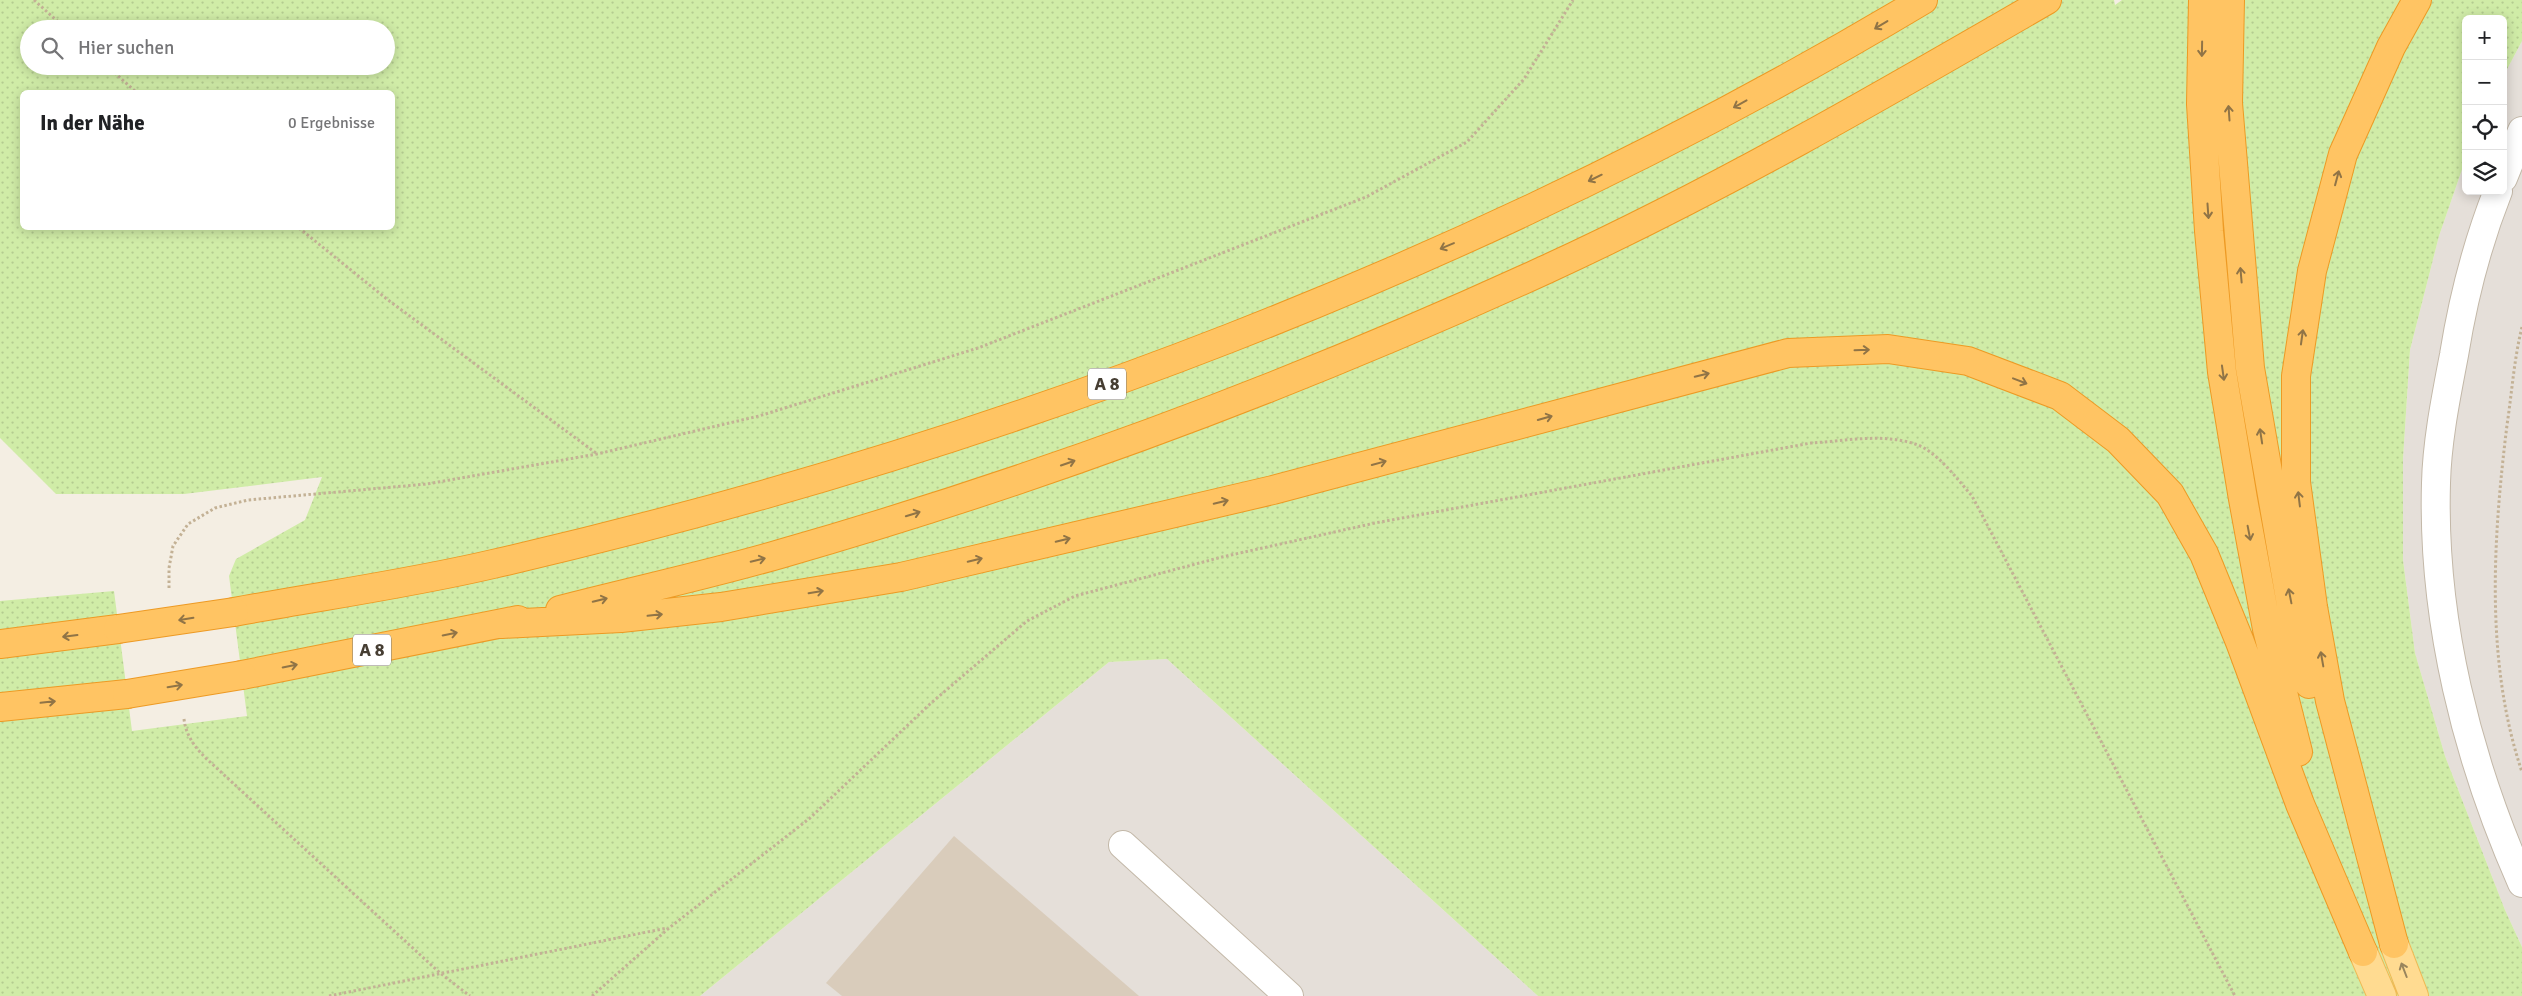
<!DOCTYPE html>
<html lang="de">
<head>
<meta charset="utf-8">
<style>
	:root { --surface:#fff; --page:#f6f6f6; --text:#202124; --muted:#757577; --line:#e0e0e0 }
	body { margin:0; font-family:Signika,sans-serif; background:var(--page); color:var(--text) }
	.controls { position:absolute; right:15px; top:15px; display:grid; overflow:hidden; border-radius:8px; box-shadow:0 2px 12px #0003 }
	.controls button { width:45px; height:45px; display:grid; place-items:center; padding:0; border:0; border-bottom:1px solid var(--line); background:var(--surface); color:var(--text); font:25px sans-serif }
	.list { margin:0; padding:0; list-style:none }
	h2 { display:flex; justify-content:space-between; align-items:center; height:65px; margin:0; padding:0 20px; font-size:21px }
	h2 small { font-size:16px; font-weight:400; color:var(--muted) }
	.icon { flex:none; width:28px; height:28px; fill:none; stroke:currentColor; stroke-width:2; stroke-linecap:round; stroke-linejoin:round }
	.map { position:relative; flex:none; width:2522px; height:996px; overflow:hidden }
	.search { position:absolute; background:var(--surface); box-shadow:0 2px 12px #0003; left:20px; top:20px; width:375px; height:55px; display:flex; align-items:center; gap:12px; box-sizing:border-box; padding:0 18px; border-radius:28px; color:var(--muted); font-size:19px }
	.panel { position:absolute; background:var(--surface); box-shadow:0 2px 12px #0003; left:20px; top:90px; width:375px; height:140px; border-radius:8px }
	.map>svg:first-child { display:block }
	.industrial { fill:#e5dfd9 }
	.grass { fill:url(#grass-dots); fill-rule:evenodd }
	.building { fill:#d9ccbb }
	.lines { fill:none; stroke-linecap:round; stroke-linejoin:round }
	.minor-casing { stroke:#c3b8a8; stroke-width:30 }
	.major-casing { stroke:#efba55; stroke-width:30 }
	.highway-casing { stroke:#ed9a24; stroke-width:30 }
	.path { stroke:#c3b195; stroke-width:3; stroke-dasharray:2.5 2.5; stroke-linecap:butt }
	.minor { stroke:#fff; stroke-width:28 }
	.major { stroke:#ffdb91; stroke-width:28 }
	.highway { stroke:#ffc463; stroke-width:28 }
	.highway-bridge-casing { stroke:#ed9a24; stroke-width:30; stroke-linecap:butt }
	.highway-bridge { stroke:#ffc463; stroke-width:28 }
	.oneway { stroke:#907446 }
	.oneway2 { stroke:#99855d }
	.labels { text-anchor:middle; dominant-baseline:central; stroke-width:4; stroke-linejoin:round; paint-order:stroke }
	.shield { fill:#fff; stroke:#7e7870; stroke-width:1 }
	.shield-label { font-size:18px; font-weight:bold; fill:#463e33 }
</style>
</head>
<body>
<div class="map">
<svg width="2522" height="996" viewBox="0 0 2522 996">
	<defs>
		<pattern id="grass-dots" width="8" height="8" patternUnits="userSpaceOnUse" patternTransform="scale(1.25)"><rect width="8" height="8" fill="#d0eca7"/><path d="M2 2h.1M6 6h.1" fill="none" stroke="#b4cb90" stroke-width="1.8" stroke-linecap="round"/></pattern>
	</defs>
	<rect width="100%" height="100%" fill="#f4eee3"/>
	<path class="industrial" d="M2522,41V947L2505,910L2445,756L2415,653L2403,560V459L2410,350L2439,236L2466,158V191H2503V77Z
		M1167,659L1538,996H700L1109,662Z"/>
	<path class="grass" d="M0,0H2114L2115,5L2122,0H2522V41L2503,77V19H2466V158L2439,236L2410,350L2403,459V560L2415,653L2445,756L2505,910L2522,947V996H1538L1167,659L1109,662L700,996H0V601L114,591L132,731L247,716L229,576L236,559L305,520L322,477L184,494H56L0,438ZM29,29H386V66H29ZM22,92H392V228H22Z"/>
	<path class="building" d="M954,836L1139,996H842L826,983Z"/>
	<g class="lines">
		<defs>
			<path id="minor" d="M2503,178L2522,131
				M2498,191C2477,244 2463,299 2454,355C2446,397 2437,441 2436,483C2432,620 2467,759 2522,883
				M1123,845L1289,996"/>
			<path id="major" d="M2394,944L2414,996
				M2363,952L2382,996"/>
			<path id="highway" d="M2203,0L2201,104L2209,231L2222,372L2243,499L2267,629L2298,752
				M2230,0L2228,103L2250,368L2294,622L2309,684
				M560,610C633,591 708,575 780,554C1042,479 1299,383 1547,269C1719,190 1883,95 2047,0
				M234,612C320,596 408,584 493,564C994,449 1482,264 1923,0
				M502,624L621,618L721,607L901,577L1273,490L1788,353L1888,349L1968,361L2060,396L2118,440L2170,494L2204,554L2240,642L2300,804L2363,952
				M0,644L118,629
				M242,675L518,620
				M0,707L127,694
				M2394,944L2330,701L2313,607L2296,482V376L2312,271L2343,154L2391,47L2417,0"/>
		</defs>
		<use href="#minor" class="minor-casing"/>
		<use href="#major" class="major-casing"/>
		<use href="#highway" class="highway-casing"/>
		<path class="path" d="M34,0L66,29
			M107,66L136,92
			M299,228L388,300L596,453
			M2522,327C2514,359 2512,392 2507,425C2493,539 2485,662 2522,772
			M169,588V568L173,546L188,524L215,508L248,500L427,484L597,454L759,416L978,348L1366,197L1467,142L1524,79L1573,0
			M184,719C186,737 197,750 210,762L440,973L470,996
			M329,996L667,928
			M592,996L669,928L810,818L930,704L1027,621L1075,596L1222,557L1375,523L1811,443C1844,441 1883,433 1915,444C1937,451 1957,479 1972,496L2235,996"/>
		<use href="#minor" class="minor"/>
		<use href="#major" class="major"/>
		<use href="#highway" class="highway"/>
		<defs>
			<path id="highway-bridge" d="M118,629L234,612
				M127,694L242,675"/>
		</defs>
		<use href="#highway-bridge" class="highway-bridge-casing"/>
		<use href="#highway-bridge" class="highway-bridge"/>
	</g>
	<defs><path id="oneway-shaft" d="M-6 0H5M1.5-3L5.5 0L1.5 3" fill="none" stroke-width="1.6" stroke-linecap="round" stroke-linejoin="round" transform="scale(1.25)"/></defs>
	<g class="oneway">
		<use href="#oneway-shaft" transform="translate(1881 25) rotate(149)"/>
		<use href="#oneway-shaft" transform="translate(2202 49) rotate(91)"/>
		<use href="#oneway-shaft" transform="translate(1740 104) rotate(151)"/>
		<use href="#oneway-shaft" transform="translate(2229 113) rotate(-94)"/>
		<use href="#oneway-shaft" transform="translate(1595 178) rotate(154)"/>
		<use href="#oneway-shaft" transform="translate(2337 178) rotate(-75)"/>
		<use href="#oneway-shaft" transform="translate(2208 211) rotate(86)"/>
		<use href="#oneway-shaft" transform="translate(1447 246) rotate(157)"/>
		<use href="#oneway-shaft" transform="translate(2241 275) rotate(-95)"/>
		<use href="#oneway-shaft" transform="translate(2302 337) rotate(-82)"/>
		<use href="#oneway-shaft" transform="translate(1862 350) rotate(-2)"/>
		<use href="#oneway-shaft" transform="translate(2223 373) rotate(82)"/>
		<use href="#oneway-shaft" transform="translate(1702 375) rotate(-14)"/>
		<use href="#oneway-shaft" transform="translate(2020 381) rotate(21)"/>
		<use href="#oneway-shaft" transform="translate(1545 418) rotate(-16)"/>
		<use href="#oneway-shaft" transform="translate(2261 436) rotate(-99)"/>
		<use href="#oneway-shaft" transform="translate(1068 463) rotate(-19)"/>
		<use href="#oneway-shaft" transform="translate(1379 463) rotate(-15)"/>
		<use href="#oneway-shaft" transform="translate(2299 499) rotate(-97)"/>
		<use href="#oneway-shaft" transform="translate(1221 502) rotate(-13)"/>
		<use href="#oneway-shaft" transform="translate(913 514) rotate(-17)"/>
		<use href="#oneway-shaft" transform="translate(2249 533) rotate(79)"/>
		<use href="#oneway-shaft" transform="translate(1063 540) rotate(-13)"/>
		<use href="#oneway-shaft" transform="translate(758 560) rotate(-14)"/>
		<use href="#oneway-shaft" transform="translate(975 560) rotate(-13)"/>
		<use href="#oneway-shaft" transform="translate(816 592) rotate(-9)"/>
		<use href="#oneway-shaft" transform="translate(2290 596) rotate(-101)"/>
		<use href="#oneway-shaft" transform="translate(600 600) rotate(-14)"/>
		<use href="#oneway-shaft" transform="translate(655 615) rotate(-6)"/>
		<use href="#oneway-shaft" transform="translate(186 619) rotate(171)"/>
		<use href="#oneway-shaft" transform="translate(450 634) rotate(-11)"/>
		<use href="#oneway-shaft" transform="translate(70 636) rotate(173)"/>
		<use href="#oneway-shaft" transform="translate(2322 659) rotate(-100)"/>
		<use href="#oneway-shaft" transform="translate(290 666) rotate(-11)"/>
		<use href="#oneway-shaft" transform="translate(175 686) rotate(-9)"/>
		<use href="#oneway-shaft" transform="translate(48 702) rotate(-6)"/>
	</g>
	<use class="oneway2" href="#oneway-shaft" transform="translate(2404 970) rotate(-111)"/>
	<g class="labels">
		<g class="shield">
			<rect x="1088" y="368.5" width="38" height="31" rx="4"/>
			<rect x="353" y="634.5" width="38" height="31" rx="4"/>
		</g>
		<g class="shield-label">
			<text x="1107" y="384">A 8</text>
			<text x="372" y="650">A 8</text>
		</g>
	</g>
</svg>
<div class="controls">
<button>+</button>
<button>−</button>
<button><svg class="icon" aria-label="locate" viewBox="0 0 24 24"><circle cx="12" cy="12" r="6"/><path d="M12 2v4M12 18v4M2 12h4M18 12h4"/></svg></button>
<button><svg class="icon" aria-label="layers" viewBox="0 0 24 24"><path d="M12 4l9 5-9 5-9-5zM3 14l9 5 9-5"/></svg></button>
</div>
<div class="search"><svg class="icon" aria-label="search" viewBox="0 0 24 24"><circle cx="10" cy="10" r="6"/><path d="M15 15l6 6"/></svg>Hier suchen</div>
<section class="panel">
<h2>In der Nähe<small>0 Ergebnisse</small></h2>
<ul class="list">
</ul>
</section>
</div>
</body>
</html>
